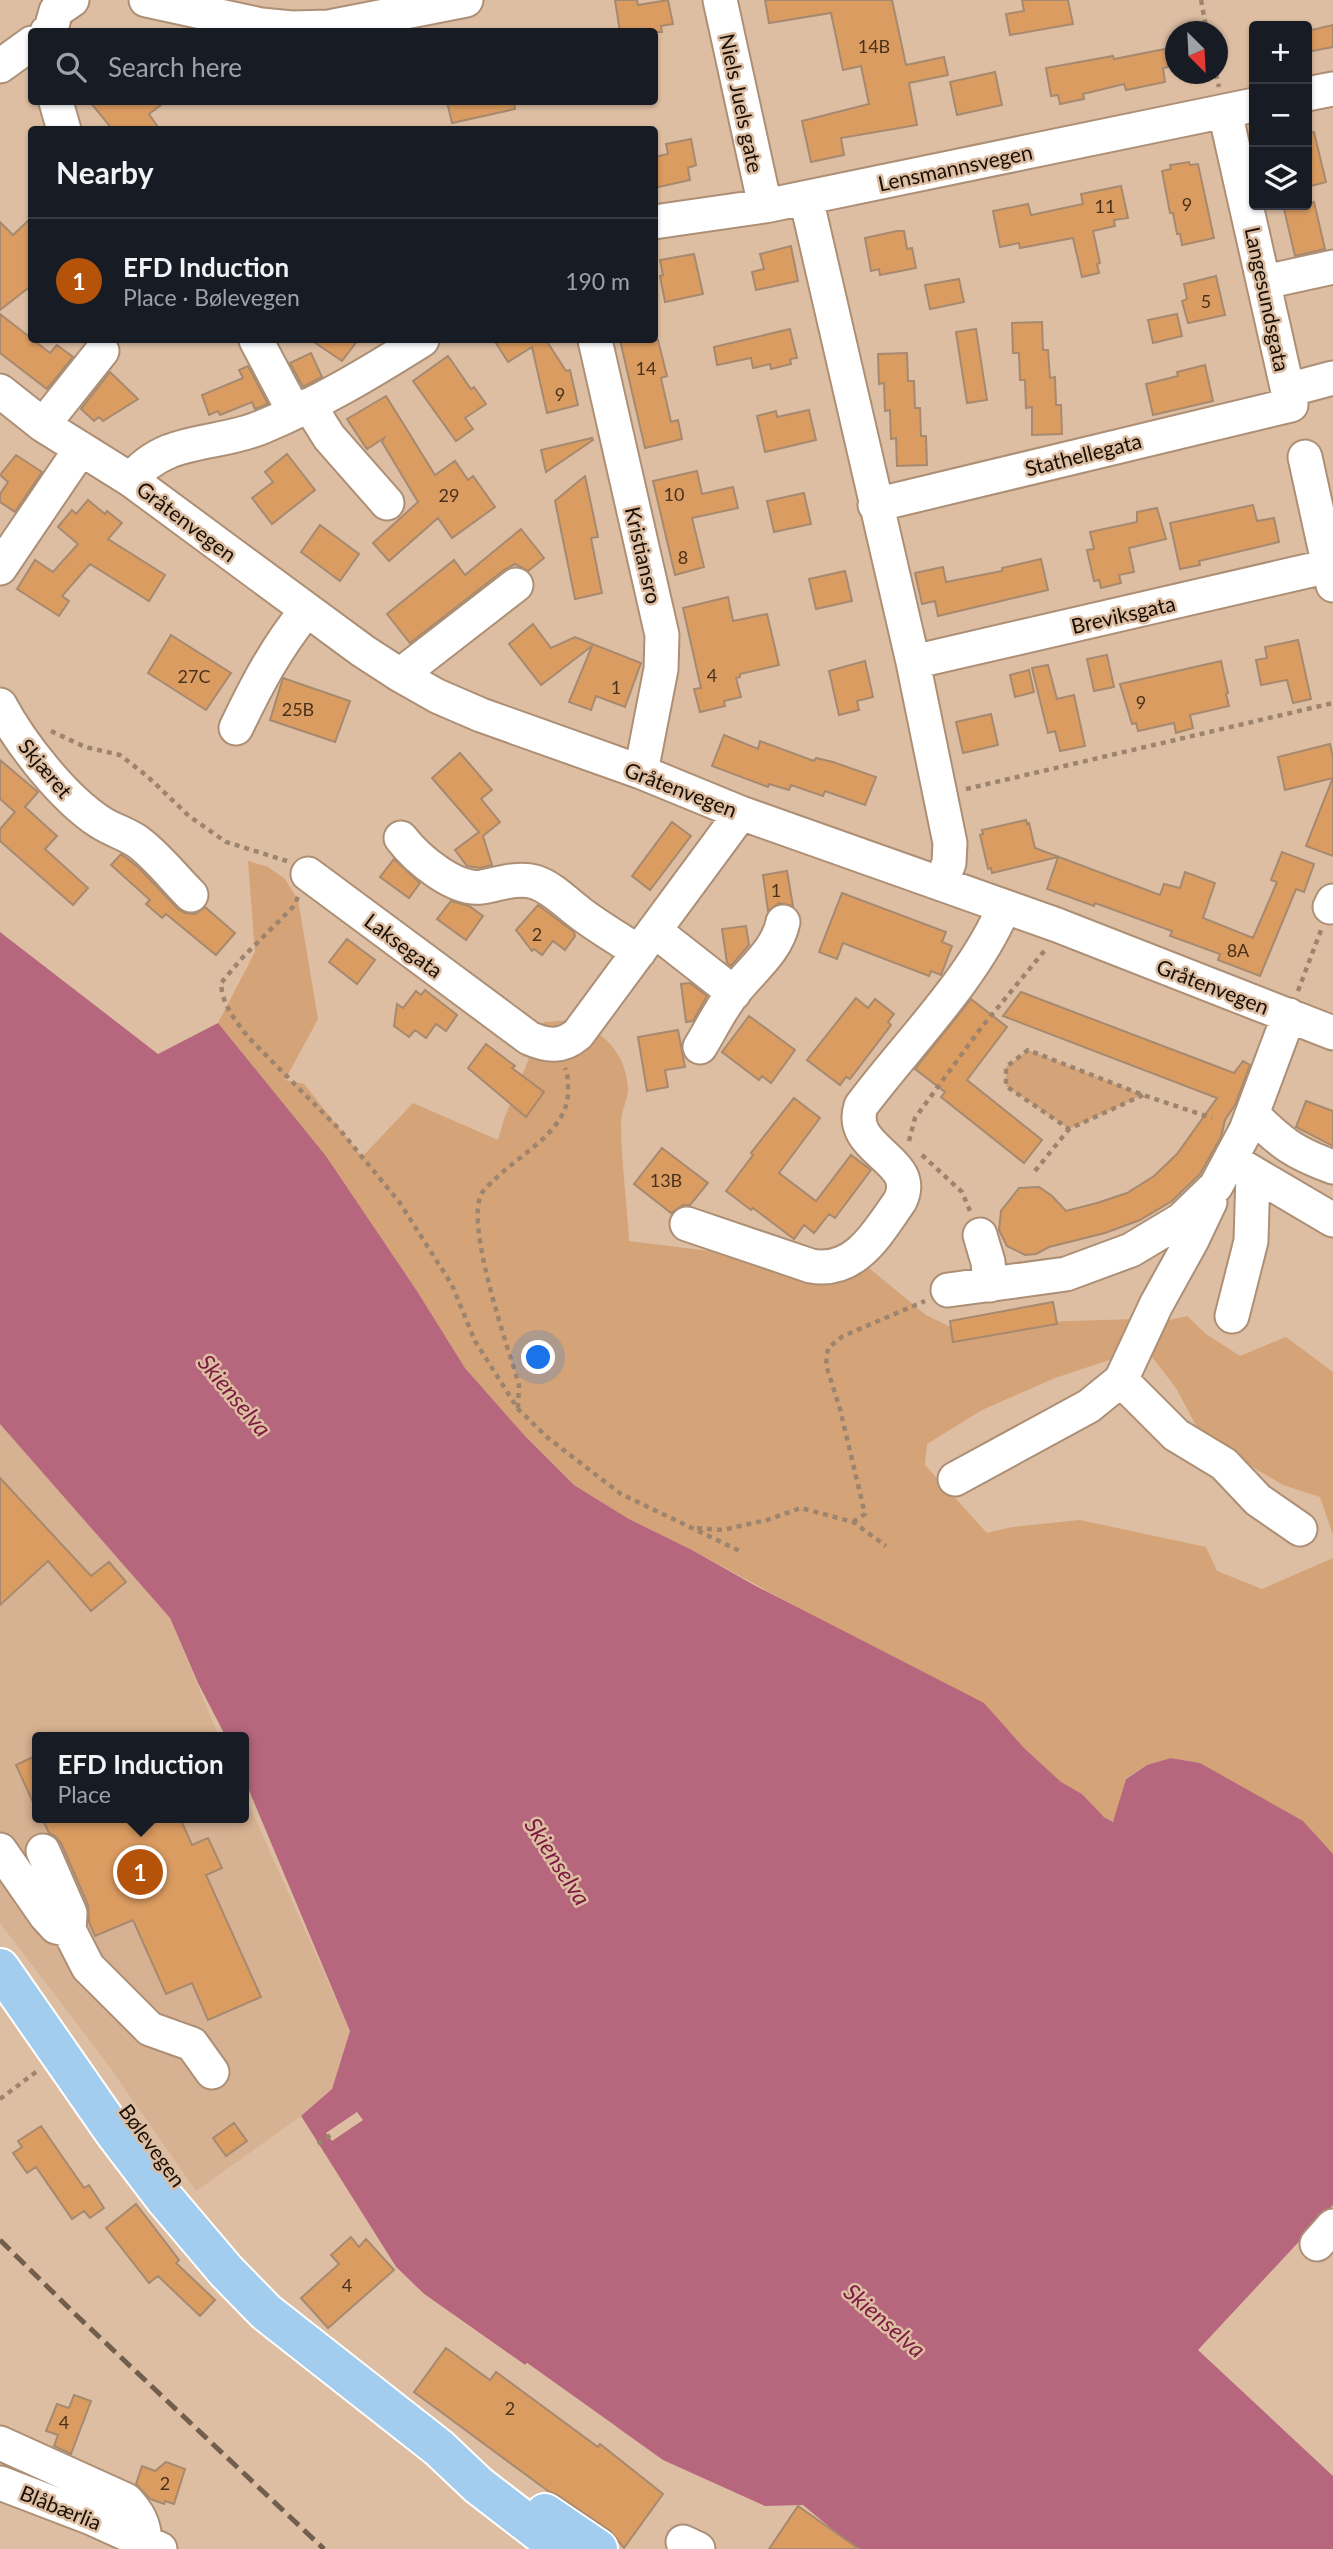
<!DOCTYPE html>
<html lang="en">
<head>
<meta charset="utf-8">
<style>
	:root { --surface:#171b24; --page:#20242c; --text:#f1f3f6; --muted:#9ea1a6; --line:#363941; --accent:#b45309 }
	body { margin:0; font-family:Lato,sans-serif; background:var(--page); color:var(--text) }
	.controls { position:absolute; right:21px; top:21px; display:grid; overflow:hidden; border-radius:7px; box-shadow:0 2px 5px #0004 }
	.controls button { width:63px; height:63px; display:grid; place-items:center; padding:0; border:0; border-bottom:2px solid var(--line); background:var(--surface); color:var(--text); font:35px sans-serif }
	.compass { position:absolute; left:1165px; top:21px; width:63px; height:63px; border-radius:50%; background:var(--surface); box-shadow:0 2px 5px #0004; rotate:156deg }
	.you { position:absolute; left:539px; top:1358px; width:24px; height:24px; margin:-18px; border:5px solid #fff; border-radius:50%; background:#1a73e8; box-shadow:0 0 0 10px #1a73e833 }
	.badge { display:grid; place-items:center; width:46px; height:46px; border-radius:50%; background:var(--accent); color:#fff; font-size:23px; font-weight:700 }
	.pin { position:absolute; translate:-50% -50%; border:4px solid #fff; box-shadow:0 2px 7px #0006 }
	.popup { position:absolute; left:32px; top:1732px; width:217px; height:91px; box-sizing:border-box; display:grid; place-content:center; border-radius:7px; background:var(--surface); filter:drop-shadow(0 2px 5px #0005); font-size:23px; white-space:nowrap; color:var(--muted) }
	.popup b { font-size:26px; color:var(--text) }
	.popup::after { content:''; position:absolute; left:50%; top:100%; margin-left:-14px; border:14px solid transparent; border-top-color:var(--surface) }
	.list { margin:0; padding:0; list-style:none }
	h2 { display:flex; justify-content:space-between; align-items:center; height:91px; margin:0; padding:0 28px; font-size:30px }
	h2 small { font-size:23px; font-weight:400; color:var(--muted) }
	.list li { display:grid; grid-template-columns:46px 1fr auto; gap:21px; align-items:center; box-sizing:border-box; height:126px; padding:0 28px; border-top:2px solid var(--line) }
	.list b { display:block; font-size:26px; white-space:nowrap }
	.list p { margin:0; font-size:23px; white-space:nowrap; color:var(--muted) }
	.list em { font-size:23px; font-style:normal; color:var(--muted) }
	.icon { flex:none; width:38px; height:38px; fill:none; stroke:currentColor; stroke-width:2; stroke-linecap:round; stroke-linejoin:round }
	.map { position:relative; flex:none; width:1333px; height:2549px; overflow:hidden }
	.search { position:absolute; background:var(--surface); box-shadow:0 2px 5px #0004; left:28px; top:28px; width:630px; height:77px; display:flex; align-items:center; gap:18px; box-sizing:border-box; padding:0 24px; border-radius:7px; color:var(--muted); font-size:26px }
	.panel { position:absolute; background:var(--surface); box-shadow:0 2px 5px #0004; left:28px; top:126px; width:630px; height:217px; border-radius:7px }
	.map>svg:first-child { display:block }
	.built { fill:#d7b292 }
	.green { fill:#d4a377 }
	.water { fill:#b7677d }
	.pier { fill:#ddbea3 }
	.building { fill:#db9c61; stroke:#a6896f; stroke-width:2 }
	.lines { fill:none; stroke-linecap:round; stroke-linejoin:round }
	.minor-casing { stroke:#ad8f75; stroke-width:37 }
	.major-casing { stroke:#fff; stroke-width:42 }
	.path { stroke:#9d846f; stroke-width:4.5; stroke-dasharray:5 5; stroke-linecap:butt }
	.minor { stroke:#fff; stroke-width:33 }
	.major { stroke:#a2cdee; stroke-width:38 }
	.rail { stroke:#725e4d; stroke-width:5; stroke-dasharray:14 7; stroke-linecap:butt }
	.labels { text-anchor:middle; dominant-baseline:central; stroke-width:5; stroke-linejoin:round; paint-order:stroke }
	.number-label { font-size:18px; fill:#4a321c }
	.street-label { font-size:21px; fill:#190f05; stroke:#ddbea3 }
	.water-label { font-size:23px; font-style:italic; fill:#7d1940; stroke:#ddbea3 }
</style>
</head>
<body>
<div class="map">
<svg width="1333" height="2549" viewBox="0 0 1333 2549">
	<rect width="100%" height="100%" fill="#ddbea3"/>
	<path class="built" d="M0,1424L170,1618L219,1737H37V1818H243V1791L350,2031L332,2089L301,2116L196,2191L106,2062L0,1923Z"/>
	<path class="green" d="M248,861L268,867L285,879L298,900L318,1019L285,1080L304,1084L362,1157L413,1103L498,1140L504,1119L544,1022C551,1022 559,1020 566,1021C601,1025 628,1055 628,1091C627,1101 621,1112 621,1122C621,1161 627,1201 629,1241L807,1263L869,1268L926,1315L963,1333L1038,1322L1137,1319L1136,1351L1055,1378L982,1410L927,1444L925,1465L987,1533L1012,1527L1080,1520L1206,1547L1217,1571L1262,1589L1333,1558V1854L1323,1844L1200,1763L1172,1758L1147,1765L1126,1778L1114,1822L1104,1817L1082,1794L1061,1783L1024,1748L825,1622L692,1550L629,1519L574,1485L525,1436L465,1368L417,1291L326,1156L218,1023L255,952Z
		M1028,1050L1143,1095L1069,1129L1006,1086V1067Z
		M1187,1316L1206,1334L1240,1356L1286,1337L1333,1372V1535L1320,1497L1283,1485L1244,1462L1199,1431L1176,1388L1146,1349L1161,1322Z"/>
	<path class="water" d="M0,932L158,1054L218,1023L326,1156L417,1291L465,1368L525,1436L574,1485L629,1519L692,1550L754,1585L984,1703L1024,1748L1061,1782L1082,1794L1104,1817L1113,1822L1126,1779L1147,1765L1171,1758L1200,1763L1303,1821L1333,1854V2205L1198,2350L1333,2476V2549H856L803,2505L765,2506L663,2460L527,2363L525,2365L424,2294L396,2267L301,2116L332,2089L350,2031L243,1776V1737H226L198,1683L170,1618L0,1424Z"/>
	<path class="pier" d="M357,2112L363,2120L332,2141L326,2133Z
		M301,2116L396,2267L424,2294L525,2365L527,2363L617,2427L615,2430L422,2297L394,2269L300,2121L299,2118Z"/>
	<path class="building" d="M615,0H637L638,5L668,0L673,24L661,26L662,32H620Z
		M765,0H892L906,65L944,57L948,75L909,83L917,125L841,138L844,155L811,162L802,121L869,104L861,66L843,70L831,13L769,23Z
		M1022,0H1068L1073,24L1010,35L1006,14L1024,11Z
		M1333,25V47L1307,52V31Z
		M1165,49L1168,67L1163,68L1165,82L1126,90L1124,84L1083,94L1084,99L1060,104L1058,95L1051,96L1046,68L1113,56L1114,59Z
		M995,72L1002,105L957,115L950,82Z
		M90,102H165L149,114L160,130H113Z
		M447,102H514L515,109L452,123Z
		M1314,132L1326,182L1307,187V133Z
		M691,139L696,165L688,168L690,180L654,188V157L668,154L666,144Z
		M1189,162L1190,165L1198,164L1214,238L1182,245L1180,234H1177L1173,213H1170L1162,171L1171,169L1170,165Z
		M1121,186L1128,218L1114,220L1115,226L1093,231L1100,263L1097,264L1099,273L1082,277L1073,238L1020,248L1019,243L1000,247L993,211L1028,204L1031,215L1083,204L1081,194Z
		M1314,202L1325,249L1295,256L1284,209Z
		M32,217V285L0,310V222L13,235Z
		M897,231H904L907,249L912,248L916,268L880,275L879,269L871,271L865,238Z
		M791,246L798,281L756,290L752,272L764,269L760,254Z
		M694,254L703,294L665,302L660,276L663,275L660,260Z
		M1216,276L1225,315L1188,323L1182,301L1187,299L1184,284Z
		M959,279L964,302L930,309L925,285Z
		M0,314L50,353L57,345L73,357L47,389L0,353Z
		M1177,314L1182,336L1153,343L1148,320Z
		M1042,322L1043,350H1048L1050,378L1055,377L1056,405H1061L1062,434L1032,435V407L1026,408L1025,380H1020L1019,353H1013L1012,323Z
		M790,329L797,358L790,359L791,364L771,369L770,364L753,368L751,358L717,365L714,347Z
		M976,329L987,400L967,403L956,332Z
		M311,340H358L342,361Z
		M494,340H546L566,371L570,370L578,405L547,413L532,347L508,362Z
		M620,340H658L667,376L661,378L671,422L678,420L682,439L645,448Z
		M311,353L322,377L303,387L290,363Z
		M907,353L908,381H914L915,408H920L921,436H926L927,465L897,466L896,438L891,439L890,410L885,411L884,383L879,384L878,354Z
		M448,356L471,389L474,387L486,404L465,418L473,429L456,441L413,381Z
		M1205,365L1213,401L1153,415L1146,384L1178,376L1177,372Z
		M248,366L268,404L255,409L252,402L220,415L218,411L209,415L202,395L243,378L239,370Z
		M110,372L138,399L103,421L99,417L94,421L81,409Z
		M386,396L435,475L455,461L468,480L473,476L495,507L452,538L438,518L389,561L373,543L418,502L382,442L384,438L367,449L347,419Z
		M809,410L816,440L765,452L757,416L776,411L777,417Z
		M592,438L593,440L546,472L541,450Z
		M287,454L315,490L272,524L252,498L273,482L265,472Z
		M16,455L42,472L15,512L0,502V494L8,482L0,475Z
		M697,471L702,494L733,487L738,508L692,518L704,567L675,575L653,481Z
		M585,476L598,537L591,538L602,593L575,599L555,501Z
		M804,493L811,524L774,532L767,501Z
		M88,500L105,514L107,511L122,523L108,539L165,575L149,601L90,564L62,596L69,601L59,616L17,589L35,560L53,572L78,544L58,527L72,510L76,514Z
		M1253,505L1257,521L1274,518L1279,542L1199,561L1200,565L1180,569L1170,523Z
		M1157,508L1166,539L1129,548L1134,572L1119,575L1121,583L1101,588L1099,580L1094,581L1087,550L1094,549L1090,532L1137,522V512Z
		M320,525L359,554L340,581L301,552Z
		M521,529L544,558L528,571L515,564L504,570L410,643L387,614L454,560L465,575Z
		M1041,559L1048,590L938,616L935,601L922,604L915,573L943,567L946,582L1002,571V568Z
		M845,571L852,601L816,609L809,579Z
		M728,597L733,621L767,614L779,665L740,674V677L736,678L741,697L724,701L725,706L700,712L694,689L701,688L683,608Z
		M533,624L551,648L575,637L641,663L625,707L596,696L591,710L569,702L592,646L541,685L509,644Z
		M171,635L231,673L206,710L148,673Z
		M1298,640L1311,699L1293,703L1287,680L1261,685L1256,660L1267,658L1265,647Z
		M1107,655L1114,687L1094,691L1087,659Z
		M865,661L873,697L857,701L859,710L839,715L829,671Z
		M1221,661L1228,693L1226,694L1229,706L1190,715L1193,728L1176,733L1174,723L1138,731L1136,723L1132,724L1120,684Z
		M1048,665L1057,699L1074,695L1085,746L1060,751L1055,731L1048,733L1032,668Z
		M1029,670L1034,692L1015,697L1010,675Z
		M283,678L350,701L335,742L270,720Z
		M991,714L998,745L963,753L956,722Z
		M724,735L758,749L760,741L814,761L816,758L833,762L876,777L865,805L825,791L823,796L791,785L789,790L769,784L768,787L712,766Z
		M1330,744L1333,758V778L1285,790L1278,757Z
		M460,753L492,790L481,799L500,822L483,836L492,865L480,868L467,866L455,850L479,832L432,778Z
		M0,760L38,792L25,807L57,836L45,849L88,888L73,905L0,841V829L15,812L0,799Z
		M1332,780H1333V856L1306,846Z
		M1026,820L1027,824L1029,823L1035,848L1160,895L1164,884L1180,888L1185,872L1215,883L1203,918L1253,938L1277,882L1271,880L1282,852L1314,864L1304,892L1296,889L1260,976L1218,960L1220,954L1170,936L1172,931L1095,903L1094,906L1047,889L1058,857L992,873L991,868L988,869L980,835L983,834L982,830Z
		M672,822L691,836L650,890L632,876Z
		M121,854L139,868L178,909L185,913L195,914L205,907L235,933L216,955L166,914L162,918L146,904L150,900L111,865Z
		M394,859L420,883L409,898L380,877Z
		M787,871L793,906L779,903L768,911L763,875Z
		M842,893L946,932L942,942L952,946L941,975L931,971L929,976L843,943L837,959L819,952Z
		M451,901L469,906L483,916L466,940L437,919Z
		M538,905L574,932L575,936L565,950L553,941L542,955L534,949L532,951L516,930Z
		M746,926L749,945L731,966L727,963L722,929Z
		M347,939L375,960L357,984L329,962Z
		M690,983L707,996L693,1021L686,1022L681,984Z
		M425,990L457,1015L446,1031L436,1024L426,1038L415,1030L409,1037L394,1026L397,1004L403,1008L416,991L421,995Z
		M1021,992L1234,1073L1243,1061L1250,1065L1235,1105L1225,1120L1221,1137L1200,1174L1172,1201L1140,1220L1105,1233L1049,1247L1036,1254L1025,1255L1007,1246L999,1230L1001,1211L1019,1188L1039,1187L1052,1196L1066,1211L1097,1203L1127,1193L1154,1176L1177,1154L1217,1098L1003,1016Z
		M856,998L868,1008L875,999L894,1014L888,1022L891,1025L850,1079L846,1077L840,1085L807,1060Z
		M971,999L1007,1027L967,1080L1042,1140L1024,1163L941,1097L945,1092L915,1069Z
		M749,1016L795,1050L771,1083L762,1076L759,1080L722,1052Z
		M678,1030L685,1067L665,1070L668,1087L647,1091L638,1037Z
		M486,1044L515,1066L512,1068L544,1092L526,1117L468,1068Z
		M794,1098L820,1118L779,1173L816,1201L851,1155L871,1170L835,1218L829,1214L814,1233L804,1225L794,1239L753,1208L751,1210L726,1191L753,1155L751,1153Z
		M1306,1101L1333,1111V1146L1296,1127Z
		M662,1148L708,1183L690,1205H683L671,1213L634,1184Z
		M1053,1302L1057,1324L953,1342L950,1321Z
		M0,1478L91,1576L109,1562L126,1582L91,1611L48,1561L0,1605Z
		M37,1755V1811L16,1765Z
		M42,1818H180L192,1845L208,1838L222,1868L206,1875L261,1997L208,2020L192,1983L166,1994L133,1920L95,1936L89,1922L88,1905L61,1843L55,1836L49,1833Z
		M234,2123L247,2141L226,2156L213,2138Z
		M41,2126L84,2188L89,2185L104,2208L90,2218L84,2211L72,2219L36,2167L27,2173L13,2153L22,2147L18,2141Z
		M136,2204L179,2260L176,2263L215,2300L200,2316L158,2276L149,2283L106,2228Z
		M351,2237L359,2247L366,2239L394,2270L328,2328L301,2298L339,2264L331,2255Z
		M446,2348L490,2380L496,2372L598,2447L600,2444L663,2494L624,2548L610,2531L557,2495L548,2491L414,2392Z
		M74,2395L91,2401L71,2454L54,2446L58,2435L46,2431L57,2404L69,2408Z
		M166,2462L185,2469L174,2504L165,2501L164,2504L150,2499L136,2484L142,2466L155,2471Z
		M798,2506L859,2549H769Z"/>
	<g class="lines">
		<defs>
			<path id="minor" d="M146,0L261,25L292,28L329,27L466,0
				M720,0L765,206
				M47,32L51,29L56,11L72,0
				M0,66L32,43
				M1307,94L1333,89
				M56,102L64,130
				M806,198L913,662L950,843L949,863L941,883
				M654,222L765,206L1254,105
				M1265,282L1333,267
				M256,340L294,412
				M595,340L662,635L661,669L641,772
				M1288,390L1333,378
				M0,391L43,425L131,480L363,651L400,675L437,696L481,715L641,772L741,813L1057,925L1333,1033
				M309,405L329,437L387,503
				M43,425L102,351
				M1305,457L1333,585
				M131,480C165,436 215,447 262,427C318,404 371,372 422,340
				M875,505L1291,405L1225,112
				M0,568L80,450
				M913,662L1333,565
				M400,675L516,585
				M0,705C21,744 63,798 100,822C112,830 127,834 138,842C157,856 174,878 191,895
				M236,728C257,684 276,648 306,611
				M401,838C417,859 455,891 482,887C499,884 517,877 535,882C553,888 565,902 580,913C598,927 619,939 639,952
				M308,874L529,1038C547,1046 562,1048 578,1034L741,813
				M1330,907L1333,901
				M655,931L734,993
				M700,1047C711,1029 721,1008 734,992C752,969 777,951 783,922
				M1252,1114C1281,1143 1294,1153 1333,1167
				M1238,1164L1333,1220
				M687,1224L811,1266C856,1274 878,1232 900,1201C921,1159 846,1151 861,1106C908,1043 974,979 1004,907
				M980,1235L988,1262L990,1285
				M948,1290L1066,1274L1131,1250L1181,1220L1216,1186L1246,1130L1289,1015
				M1232,1316L1251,1241L1253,1173
				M1121,1380L1176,1435L1224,1464L1258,1500L1300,1529
				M955,1479L1089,1406L1121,1380L1156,1305L1192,1240L1210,1202
				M0,1850L46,1916L56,1927L69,1930
				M43,1851L70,1913L69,1930L88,1967L150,2029L192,2044L212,2072
				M1317,2244L1333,2226
				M0,2443L126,2500C138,2513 144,2523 145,2541
				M0,2483L89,2517L160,2549
				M683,2542L698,2549"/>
			<path id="major" d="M0,1968L114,2132L165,2199L226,2271L266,2312L439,2448L478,2485L561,2549
				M545,2513L598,2549"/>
		</defs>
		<use href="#minor" class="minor-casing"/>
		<use href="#major" class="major-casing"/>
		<path class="path" d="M1201,0L1207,32
			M1216,74L1219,87
			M51,731L85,747L120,755L147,776L189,816L226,842L287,861
			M966,789L1333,703
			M298,897L293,907L243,957L221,983C222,1005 236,1021 248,1037L340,1130L400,1203L452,1285L475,1341L518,1409L548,1438L621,1494L742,1552
			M1298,991L1321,930
			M1143,1095L1069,1129L1006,1086V1067L1028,1050L1143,1095L1212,1118
			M909,1141L915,1118L981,1028L1045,950
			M922,1155L962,1192L970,1211
			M1035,1171L1069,1129
			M518,1408L519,1385C508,1347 464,1224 482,1193C484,1189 490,1184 493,1181C519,1154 570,1131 568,1089C568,1081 568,1075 565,1068
			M853,1522L865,1514L840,1409L826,1365L828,1348L843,1336L925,1301
			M697,1528L722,1530L767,1520L801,1508L853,1522L886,1546
			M0,2099L36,2072
			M318,2144L332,2134"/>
		<use href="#minor" class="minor"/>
		<use href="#major" class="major"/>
		<path class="rail" d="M0,2240L74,2313L324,2549"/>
	</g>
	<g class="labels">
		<g class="number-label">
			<text x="874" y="46">14B</text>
			<text x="1187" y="204">9</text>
			<text x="1105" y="206">11</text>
			<text x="1206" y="301">5</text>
			<text x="646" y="368">14</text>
			<text x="560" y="394">9</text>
			<text x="674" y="494">10</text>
			<text x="449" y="495">29</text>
			<text x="683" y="557">8</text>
			<text x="712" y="675">4</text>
			<text x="194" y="676">27C</text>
			<text x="616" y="687">1</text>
			<text x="1141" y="702">9</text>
			<text x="298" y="709">25B</text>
			<text x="776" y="890">1</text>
			<text x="537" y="934">2</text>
			<text x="1238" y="950">8A</text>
			<text x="666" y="1180">13B</text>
			<text x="347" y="2285">4</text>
			<text x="510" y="2408">2</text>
			<text x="64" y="2422">4</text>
			<text x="165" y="2483">2</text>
		</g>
		<g class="street-label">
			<text transform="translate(742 103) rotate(78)">Niels Juels gate</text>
			<text transform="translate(955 167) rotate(-12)">Lensmannsvegen</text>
			<text transform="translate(1268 299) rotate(78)">Langesundsgata</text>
			<text transform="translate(1083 454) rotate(-14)">Stathellegata</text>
			<text transform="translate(187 521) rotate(37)">Gråtenvegen</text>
			<text transform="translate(644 555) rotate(77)">Kristiansro</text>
			<text transform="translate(1123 614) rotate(-13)">Breviksgata</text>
			<text transform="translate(46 768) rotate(50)">Skjæret</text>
			<text transform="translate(681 789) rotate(21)">Gråtenvegen</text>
			<text transform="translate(404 945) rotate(37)">Laksegata</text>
			<text transform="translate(1213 986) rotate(21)">Gråtenvegen</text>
			<text transform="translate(153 2145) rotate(54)">Bølevegen</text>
			<text transform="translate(61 2507) rotate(22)">Blåbærlia</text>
		</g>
		<g class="water-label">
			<text transform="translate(235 1395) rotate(50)">Skienselva</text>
			<text transform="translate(558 1861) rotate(57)">Skienselva</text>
			<text transform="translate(885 2320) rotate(41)">Skienselva</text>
		</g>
	</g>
</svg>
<div class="controls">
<button>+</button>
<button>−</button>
<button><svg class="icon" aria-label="layers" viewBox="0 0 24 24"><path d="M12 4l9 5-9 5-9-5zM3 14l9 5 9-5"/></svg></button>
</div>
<svg class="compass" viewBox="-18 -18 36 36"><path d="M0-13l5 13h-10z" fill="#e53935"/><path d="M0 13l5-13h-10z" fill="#9ea1a6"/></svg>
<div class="you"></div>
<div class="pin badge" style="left:140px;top:1872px">1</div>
<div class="popup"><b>EFD Induction</b>Place</div>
<div class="search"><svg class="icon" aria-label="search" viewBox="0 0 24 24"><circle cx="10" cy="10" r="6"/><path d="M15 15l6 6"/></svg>Search here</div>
<section class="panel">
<h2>Nearby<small></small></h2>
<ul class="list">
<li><span class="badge">1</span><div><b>EFD Induction</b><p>Place · Bølevegen</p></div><em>190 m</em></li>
</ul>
</section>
</div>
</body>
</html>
